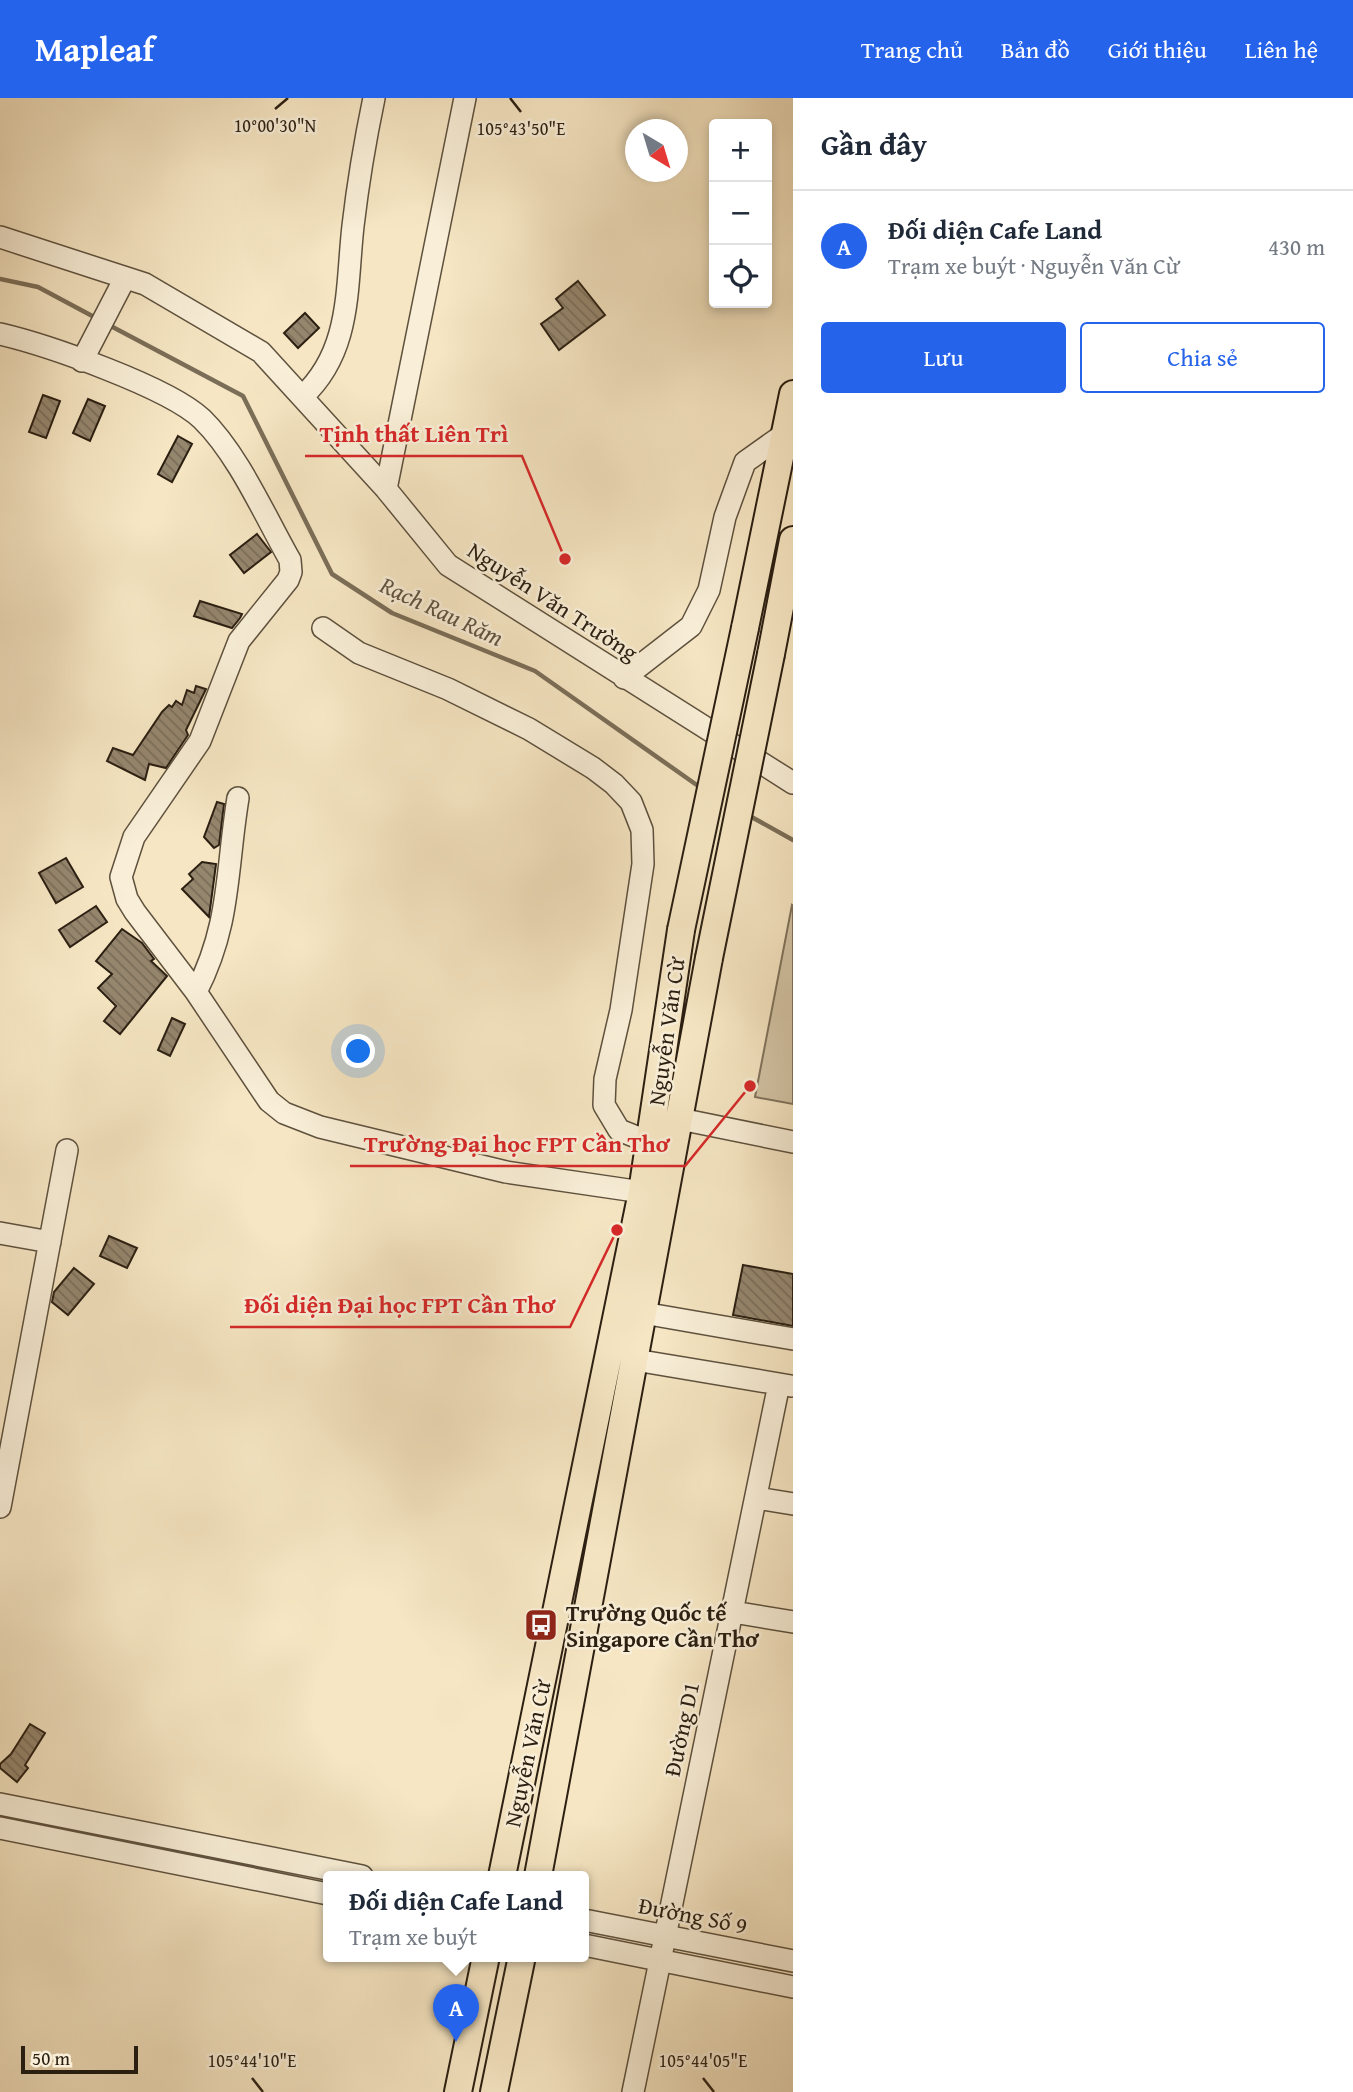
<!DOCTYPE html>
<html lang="vi">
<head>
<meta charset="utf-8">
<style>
	:root { --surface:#fff; --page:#f2f2f3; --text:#1f2937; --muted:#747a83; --line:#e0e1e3; --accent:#2563eb }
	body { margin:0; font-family:"Gentium Book Plus",serif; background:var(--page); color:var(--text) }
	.controls { position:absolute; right:21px; top:21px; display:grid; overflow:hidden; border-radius:7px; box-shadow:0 4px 10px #0003 }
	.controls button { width:63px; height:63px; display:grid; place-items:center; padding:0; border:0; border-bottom:2px solid var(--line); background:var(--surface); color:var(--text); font:35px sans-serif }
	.compass { position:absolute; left:625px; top:21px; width:63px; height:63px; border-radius:50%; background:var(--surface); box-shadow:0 4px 10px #0003; rotate:142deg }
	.scale { position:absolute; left:21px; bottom:18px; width:117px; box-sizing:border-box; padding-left:7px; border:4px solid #2b1f12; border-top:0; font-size:19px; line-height:24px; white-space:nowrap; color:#2b1f12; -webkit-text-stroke:5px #f9efd8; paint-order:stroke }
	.you { position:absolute; left:359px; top:954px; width:24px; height:24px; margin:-18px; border:5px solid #fff; border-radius:50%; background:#1a73e8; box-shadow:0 0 0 10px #1a73e833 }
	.badge { display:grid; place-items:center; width:46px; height:46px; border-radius:50%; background:var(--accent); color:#fff; font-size:23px; font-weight:700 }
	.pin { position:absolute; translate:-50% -58px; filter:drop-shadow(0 2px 4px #0008) }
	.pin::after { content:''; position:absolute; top:37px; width:24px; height:21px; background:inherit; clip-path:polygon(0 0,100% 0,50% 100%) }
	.popup { position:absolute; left:323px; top:1773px; width:266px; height:91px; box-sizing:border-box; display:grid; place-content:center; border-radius:7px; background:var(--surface); filter:drop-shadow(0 2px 5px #0005); font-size:23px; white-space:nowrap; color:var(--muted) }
	.popup b { font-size:26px; color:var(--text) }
	.popup::after { content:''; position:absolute; left:50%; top:100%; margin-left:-14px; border:14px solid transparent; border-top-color:var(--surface) }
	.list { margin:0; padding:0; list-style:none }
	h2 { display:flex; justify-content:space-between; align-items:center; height:91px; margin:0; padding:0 28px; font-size:30px }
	h2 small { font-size:23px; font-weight:400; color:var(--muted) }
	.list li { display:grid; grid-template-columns:46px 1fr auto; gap:21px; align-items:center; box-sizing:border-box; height:112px; padding:0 28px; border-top:2px solid var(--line) }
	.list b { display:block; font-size:26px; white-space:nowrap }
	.list p { margin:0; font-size:23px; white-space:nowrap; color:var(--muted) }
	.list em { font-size:23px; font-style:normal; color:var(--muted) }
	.actions { display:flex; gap:14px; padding:21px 28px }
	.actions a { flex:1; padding:16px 0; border:2px solid var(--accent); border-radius:7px; text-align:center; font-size:24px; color:var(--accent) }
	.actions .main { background:var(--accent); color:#fff }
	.icon { flex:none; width:38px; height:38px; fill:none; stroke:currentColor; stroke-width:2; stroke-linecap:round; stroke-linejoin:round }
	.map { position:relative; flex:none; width:793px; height:1994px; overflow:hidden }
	header { display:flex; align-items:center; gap:42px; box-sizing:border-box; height:98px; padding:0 35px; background:var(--accent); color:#fff }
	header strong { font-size:33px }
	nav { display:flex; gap:38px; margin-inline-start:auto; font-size:24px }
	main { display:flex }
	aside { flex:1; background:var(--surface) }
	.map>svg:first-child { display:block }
	.grass { fill:#d3c4a5; stroke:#7f725c; stroke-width:2 }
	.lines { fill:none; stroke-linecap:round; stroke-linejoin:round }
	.stream { stroke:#7b6e58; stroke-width:4.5 }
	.building { fill:url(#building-back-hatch); stroke:#2b1f12; stroke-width:2 }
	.minor-casing { stroke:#5e513e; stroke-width:24 }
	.major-casing { stroke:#2b1f12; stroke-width:30 }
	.minor { stroke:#f9efd8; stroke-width:21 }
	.major { stroke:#f6e6c3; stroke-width:26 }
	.major-bridge-casing { stroke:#2b1f12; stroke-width:30; stroke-linecap:butt }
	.major-bridge { stroke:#f6e6c3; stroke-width:26 }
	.ticks { fill:none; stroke:#2b1f12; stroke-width:2.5 }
	.labels { text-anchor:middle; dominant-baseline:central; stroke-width:5; stroke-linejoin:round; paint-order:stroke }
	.street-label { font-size:23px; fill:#2b1f12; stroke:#f9efd8 }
	.poi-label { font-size:23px; font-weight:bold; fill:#2b1f12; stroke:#f9efd8; text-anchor:start }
	.water-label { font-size:24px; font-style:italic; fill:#615341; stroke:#f9efd8 }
	.ticks-label { font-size:18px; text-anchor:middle; fill:#2b1f12; stroke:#f9efd8; stroke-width:5; stroke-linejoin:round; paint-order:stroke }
	.leader { fill:none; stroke:#d62828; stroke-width:2.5 }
	.callout-dot { fill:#d62828; stroke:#f9efd8; stroke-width:2.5 }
	.callout-label { font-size:24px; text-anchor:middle; font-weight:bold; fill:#d62828; stroke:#f9efd8; stroke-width:5; stroke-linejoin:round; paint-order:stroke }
</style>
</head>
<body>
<header>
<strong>Mapleaf</strong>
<nav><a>Trang chủ</a><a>Bản đồ</a><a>Giới thiệu</a><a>Liên hệ</a></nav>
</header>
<main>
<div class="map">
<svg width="793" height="1994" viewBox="0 0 793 1994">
	<defs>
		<pattern id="building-back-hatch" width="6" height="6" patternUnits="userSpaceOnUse" patternTransform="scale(1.75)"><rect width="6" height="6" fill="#95866e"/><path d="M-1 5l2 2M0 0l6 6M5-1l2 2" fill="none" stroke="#7a6d59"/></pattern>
	</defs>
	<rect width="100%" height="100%" fill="#f6e6c3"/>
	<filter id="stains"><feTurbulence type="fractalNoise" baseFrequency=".00286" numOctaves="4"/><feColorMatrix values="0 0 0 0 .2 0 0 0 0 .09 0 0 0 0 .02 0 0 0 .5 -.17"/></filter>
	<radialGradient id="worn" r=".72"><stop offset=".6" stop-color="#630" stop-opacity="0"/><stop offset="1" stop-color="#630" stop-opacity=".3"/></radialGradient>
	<path class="grass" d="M792,807L793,808V1006L755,999Z"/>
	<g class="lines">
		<path class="stream" d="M0,181L38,189L96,220
			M107,226L243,298L332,476L392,515L535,573L701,690
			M748,717L793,742"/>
	</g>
	<path class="building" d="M578,183L605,217L559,252L541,226L563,210L556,201Z
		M305,215L319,230L298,250L284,235Z
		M43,297L60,303L46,340L29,334Z
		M88,301L105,308L90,343L73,335Z
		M178,338L192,346L172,384L158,376Z
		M257,436L271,454L244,475L230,457Z
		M200,503L242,516L240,520L232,530L194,518Z
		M196,588L206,591L186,632L188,637L166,670L149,666L145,682L107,663L113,650L133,657L162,614L169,607L172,609L176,603L182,607L187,592L194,595Z
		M217,704L224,706L219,747L214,750L204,739Z
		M66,760L83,789L56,805L39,775Z
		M202,764L216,766L209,819L182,791L193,781L189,776Z
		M96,808L107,824L70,849L59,832Z
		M122,831L142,845L154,861L151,863L167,878L120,936L104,923L116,908L98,890L112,876L96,863Z
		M172,920L185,926L170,958L158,952Z
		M109,1138L137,1150L127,1170L100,1158Z
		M743,1167L793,1176V1228L733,1217Z
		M74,1170L94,1186L68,1217L52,1204L54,1194Z
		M30,1626L45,1635L25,1667L28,1670L17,1684L0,1670V1666L11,1656Z"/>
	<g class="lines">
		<defs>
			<path id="minor" d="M0,139L145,186L261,254L386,391L448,467L793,685
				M0,236C47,247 168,289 202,321C238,356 265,418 290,462L291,474L288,482L239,543L200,643L134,739L121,779L127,801L135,814L196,894L269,1003L284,1015L320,1029L506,1074L642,1094
				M82,263L125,180
				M302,299C352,253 346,190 353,128C358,85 365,43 374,0
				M386,391L465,0
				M323,530L359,555L448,591L529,631L593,670L614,686L631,704L642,732L643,766L621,912L605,981L604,1007L619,1032L649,1044
				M624,580L691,528L709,492L725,419L745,364L786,335
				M196,894C231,826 226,773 238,700
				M680,1021L793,1044
				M0,1135L50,1144
				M643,1215L793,1241
				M635,1262L791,1288
				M757,1400L793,1406
				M0,1409L67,1052
				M733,1514L793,1524
				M0,1706L362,1778
				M0,1730L328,1796
				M584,1822L793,1863
				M584,1847L793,1889
				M633,1994L779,1286"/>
			<path id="major" d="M745,530L793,296
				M771,556L793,442
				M502,1778L642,1094L681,832
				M538,1778L709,860
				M458,1994L486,1858
				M494,1994L522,1858"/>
		</defs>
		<use href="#minor" class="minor-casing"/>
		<use href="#major" class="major-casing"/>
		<use href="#minor" class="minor"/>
		<use href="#major" class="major"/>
		<defs>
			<path id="major-bridge" d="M681,832L745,530
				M709,860L771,556"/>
		</defs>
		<use href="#major-bridge" class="major-bridge-casing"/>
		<use href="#major-bridge" class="major-bridge"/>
	</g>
	<path class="ticks" d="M510,0L521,14M275,11L288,0M252,1980L263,1994M703,1980L714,1994"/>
	<defs>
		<symbol id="bus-square" viewBox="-11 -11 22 22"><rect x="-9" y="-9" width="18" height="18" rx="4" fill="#8f2418" stroke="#f9efd8"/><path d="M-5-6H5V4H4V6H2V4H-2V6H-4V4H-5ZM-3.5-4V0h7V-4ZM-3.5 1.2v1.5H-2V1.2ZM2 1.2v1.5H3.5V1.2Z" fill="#fff"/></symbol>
	</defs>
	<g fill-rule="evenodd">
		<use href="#bus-square" x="522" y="1508" width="38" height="38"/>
	</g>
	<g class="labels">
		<g class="street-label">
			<text transform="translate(553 503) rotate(33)">Nguyễn Văn Trường</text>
			<text transform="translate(666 933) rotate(-82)">Nguyễn Văn Cừ</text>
			<text transform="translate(681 1631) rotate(-78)">Đường D1</text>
			<text transform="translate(527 1655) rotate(-78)">Nguyễn Văn Cừ</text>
			<text transform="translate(693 1817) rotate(11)">Đường Số 9</text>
		</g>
		<g class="poi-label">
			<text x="566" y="1514">Trường Quốc tế<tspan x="566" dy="26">Singapore Cần Thơ</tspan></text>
		</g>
		<g class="water-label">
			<text transform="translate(442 513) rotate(25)">Rạch Rau Răm</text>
		</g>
	</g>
	<g class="ticks-label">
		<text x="275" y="34">10°00'30"N</text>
		<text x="521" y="37">105°43'50"E</text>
		<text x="252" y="1969">105°44'10"E</text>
		<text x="703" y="1969">105°44'05"E</text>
	</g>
	<path class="leader" d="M565 461L522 358H305M750 988L685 1068H350M617 1132L570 1229H230"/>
	<g class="callout-dot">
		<circle cx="565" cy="461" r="7"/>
		<circle cx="750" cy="988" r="7"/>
		<circle cx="617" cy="1132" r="7"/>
	</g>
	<g class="callout-label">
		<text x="414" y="344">Tịnh thất Liên Trì</text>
		<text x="517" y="1054">Trường Đại học FPT Cần Thơ</text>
		<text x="400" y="1215">Đối diện Đại học FPT Cần Thơ</text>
	</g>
	<rect width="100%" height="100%" filter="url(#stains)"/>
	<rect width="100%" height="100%" fill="url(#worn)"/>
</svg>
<div class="controls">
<button>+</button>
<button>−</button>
<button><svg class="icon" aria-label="locate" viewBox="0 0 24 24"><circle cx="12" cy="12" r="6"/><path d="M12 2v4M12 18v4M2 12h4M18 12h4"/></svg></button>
</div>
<svg class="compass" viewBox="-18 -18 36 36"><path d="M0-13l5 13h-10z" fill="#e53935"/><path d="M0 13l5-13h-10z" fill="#747a83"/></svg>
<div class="scale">50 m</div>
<div class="you"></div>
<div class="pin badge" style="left:456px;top:1944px">A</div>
<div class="popup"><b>Đối diện Cafe Land</b>Trạm xe buýt</div>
</div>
<aside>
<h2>Gần đây<small></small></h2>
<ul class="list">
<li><span class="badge">A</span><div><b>Đối diện Cafe Land</b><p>Trạm xe buýt · Nguyễn Văn Cừ</p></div><em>430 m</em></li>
</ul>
<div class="actions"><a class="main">Lưu</a><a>Chia sẻ</a></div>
</aside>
</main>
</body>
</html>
